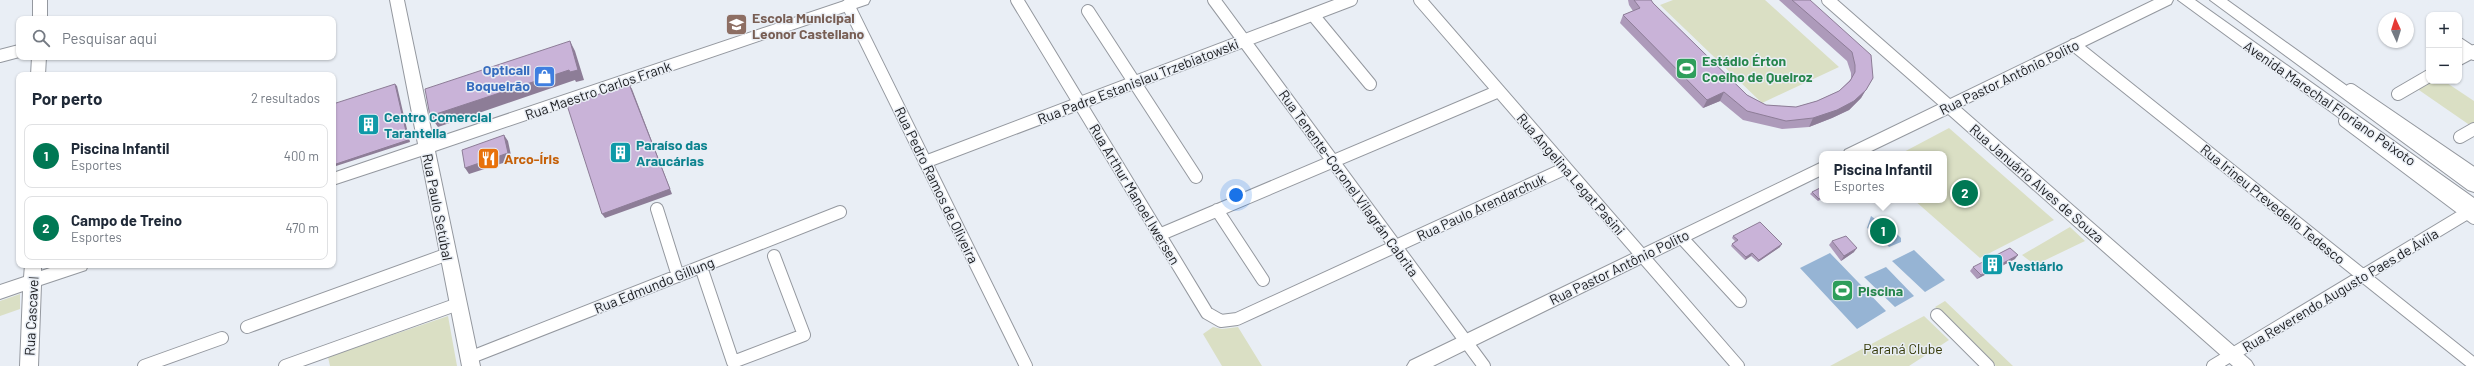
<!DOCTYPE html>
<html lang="pt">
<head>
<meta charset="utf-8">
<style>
	:root { --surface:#fff; --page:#f6f6f7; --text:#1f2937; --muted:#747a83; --line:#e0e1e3; --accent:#007854 }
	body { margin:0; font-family:Barlow,sans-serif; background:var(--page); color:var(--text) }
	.controls { position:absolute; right:12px; top:12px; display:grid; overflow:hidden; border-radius:8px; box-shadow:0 1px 3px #0004 }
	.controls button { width:36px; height:36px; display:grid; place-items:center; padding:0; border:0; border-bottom:1px solid var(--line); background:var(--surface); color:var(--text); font:20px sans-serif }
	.compass { position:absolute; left:2378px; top:12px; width:36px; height:36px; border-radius:50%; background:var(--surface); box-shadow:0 1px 3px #0004; rotate:356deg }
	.you { position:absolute; left:1236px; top:195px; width:14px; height:14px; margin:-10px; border:3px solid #fff; border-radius:50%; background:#1a73e8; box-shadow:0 0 0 6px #1a73e833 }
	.badge { display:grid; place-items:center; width:26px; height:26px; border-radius:50%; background:var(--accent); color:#fff; font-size:13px; font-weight:700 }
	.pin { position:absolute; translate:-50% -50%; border:2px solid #fff; box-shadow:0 1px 4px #0006 }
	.popup { position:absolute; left:1819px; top:151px; width:128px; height:52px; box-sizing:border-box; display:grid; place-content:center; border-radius:8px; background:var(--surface); filter:drop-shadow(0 1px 3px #0005); font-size:13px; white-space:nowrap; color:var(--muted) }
	.popup b { font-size:15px; color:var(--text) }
	.popup::after { content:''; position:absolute; left:50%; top:100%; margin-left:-8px; border:8px solid transparent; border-top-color:var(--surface) }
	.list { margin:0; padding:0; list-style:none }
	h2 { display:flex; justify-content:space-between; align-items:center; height:52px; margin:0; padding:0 16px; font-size:17px }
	h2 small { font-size:13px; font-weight:400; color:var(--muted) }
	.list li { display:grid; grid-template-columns:26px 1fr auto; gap:12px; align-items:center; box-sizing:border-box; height:64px; margin:0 8px 8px; padding:0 8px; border:1px solid var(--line); border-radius:8px }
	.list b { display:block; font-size:15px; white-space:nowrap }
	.list p { margin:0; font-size:13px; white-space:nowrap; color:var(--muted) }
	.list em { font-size:13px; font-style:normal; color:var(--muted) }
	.icon { flex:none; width:22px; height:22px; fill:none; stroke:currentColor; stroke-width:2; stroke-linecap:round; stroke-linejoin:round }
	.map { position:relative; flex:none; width:2474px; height:366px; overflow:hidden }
	.search { position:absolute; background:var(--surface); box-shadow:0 1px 3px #0004; left:16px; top:16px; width:320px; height:44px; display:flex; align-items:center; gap:10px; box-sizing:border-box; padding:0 14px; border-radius:8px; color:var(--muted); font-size:15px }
	.panel { position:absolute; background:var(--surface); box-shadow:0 1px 3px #0004; left:16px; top:72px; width:320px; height:196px; border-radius:8px }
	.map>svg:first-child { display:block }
	.green { fill:#dadfc4 }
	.water { fill:#96b4d4 }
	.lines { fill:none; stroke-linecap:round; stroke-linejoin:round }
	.minor-casing { stroke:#94989f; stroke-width:14 }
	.major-casing { stroke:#94989f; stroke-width:2 }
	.minor { stroke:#fff; stroke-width:12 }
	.major { fill:#fff; fill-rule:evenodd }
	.wall { fill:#ad9aba }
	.shaded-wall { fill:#8d7d97 }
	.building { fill:#c9b3d8; stroke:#8d7d97 }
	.labels { text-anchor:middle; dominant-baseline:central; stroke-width:3; stroke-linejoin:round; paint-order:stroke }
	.education-label { font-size:14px; font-weight:bold; fill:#785e54; stroke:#e9eef5; text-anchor:start }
	.leisure-label { font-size:14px; font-weight:bold; fill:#27864d; stroke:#e9eef5; text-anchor:start }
	.shop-label { font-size:14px; font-weight:bold; fill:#366cbe; stroke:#e9eef5; text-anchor:end }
	.street-label { font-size:14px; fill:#1a1b1e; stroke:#e9eef5 }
	.culture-label { font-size:14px; font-weight:bold; fill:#0d838f; stroke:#e9eef5; text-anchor:start }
	.food-label { font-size:14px; font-weight:bold; fill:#c56008; stroke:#e9eef5; text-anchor:start }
	.park-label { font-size:14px; fill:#313603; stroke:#e9eef5 }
</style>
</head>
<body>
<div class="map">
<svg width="2474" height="366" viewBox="0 0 2474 366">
	<rect width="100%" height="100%" fill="#e9eef5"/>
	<path class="green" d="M1673,0H1765L1839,67L1762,103L1660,5Z
		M2429,81H2444L2474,101V124L2471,126L2416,88Z
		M1949,128L2054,220L1980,258L1914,200H1944V154H1900Z
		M2070,227L2085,241L2035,265L2022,255Z
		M20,294V309L0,316V301Z
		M1945,301L2013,366H1996L1935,307Z
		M448,316L457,366H330L328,357Z
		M1924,316L1949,340L1909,366H1830Z
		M1213,327L1222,329L1238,327L1262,366H1222L1203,334Z"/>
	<path class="water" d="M1871,216C1881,224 1892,228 1901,238V242L1889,247L1880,236L1867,228Z
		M1914,250L1945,280L1925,292L1892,261Z
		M1830,253L1886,311L1857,329L1800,268Z
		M1886,267L1914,296L1895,307L1864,277Z"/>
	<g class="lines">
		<defs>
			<path id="minor" d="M1017,0L1207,313L1221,321L1237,319L1566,168
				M1214,0L1484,366
				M1420,0L1738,366
				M1828,0L1949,106
				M848,5L1026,366
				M1088,11L1196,177
				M1313,15L1370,84
				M2459,44L2474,54
				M2074,45L2471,362
				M0,56L19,51
				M2459,59L2474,51
				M2351,90L2474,174
				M2398,94L2429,76
				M2345,121L2474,218
				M2460,137L2474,129
				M925,162L1351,0
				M657,209L678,276
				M1217,210L1263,280
				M1159,235L1499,91
				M1681,237L1740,301
				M701,267L733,362L804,335L774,256
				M1937,315L1988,366
				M247,327L448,254
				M469,358L840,212
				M144,366L222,338
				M285,366L458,304
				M2213,366L2467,213"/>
			<path id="major" d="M33,0H47V19H33Z
				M390,0H404L433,139L847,0H870L868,4L435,151L480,366H462L421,156L333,185V173L418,144Z
				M2154,0H2173L2171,4L1960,107L2251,361L2254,366H2233L1948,114L1865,154H1843L1845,150Z
				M2178,0H2195L2474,198V213L2468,212Z
				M2210,0H2227L2474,177V192L2468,190Z
				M32,57H46L45,75H31Z
				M1822,162V175L1433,366H1407L1410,361Z
				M25,265H41V271L59,265H88L86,270L41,285L38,366H20L23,291L0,299V285L24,277Z"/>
		</defs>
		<use href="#minor" class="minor-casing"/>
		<use href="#major" class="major-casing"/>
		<use href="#minor" class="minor"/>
		<use href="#major" class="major"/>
	</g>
	<path class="wall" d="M1628,0H1651L1653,3L1747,95L1766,105L1796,107L1817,101L1839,91L1851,79V73L1847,61L1779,0H1810L1873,78L1861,98L1849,110L1832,118L1809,127L1782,129L1743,120L1720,101L1703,108L1620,23L1623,15L1633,11L1629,5Z
		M1822,187V199L1818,201L1810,194L1812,192Z
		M1733,236L1780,247L1758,262L1751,256L1745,260L1731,246L1732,244L1735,241L1732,238Z
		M1832,241L1854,252L1841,261L1829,245Z
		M2015,259L1977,279L1970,271L1973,267Z"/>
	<path class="shaded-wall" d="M570,41L575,51L584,80L576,82L575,80L438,127L430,116Z
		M1873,78L1861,98L1849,110L1832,118L1809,127L1813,118Z
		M395,84L397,86L410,142L333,167V165Z
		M629,84L632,89L672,194L605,218L602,214Z
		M1724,92L1720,101L1703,108L1707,100Z
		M504,135L508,141L512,160L469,174L465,168Z
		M1782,244L1780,247L1758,262L1759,260Z
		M1857,248L1854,252L1841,261L1844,256Z
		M1752,253L1751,256L1745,260L1746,257Z
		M2018,255L2015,259L1977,279L1981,275Z"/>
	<path class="building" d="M1634,0H1651L1653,3L1747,95L1766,105L1796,107L1817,101L1839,91L1850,81L1855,72V65L1852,52L1792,0H1810L1871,55L1873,78L1866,90L1854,101L1837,110L1813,118L1786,121L1747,111L1724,92L1707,100L1623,15L1640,8Z
		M570,41L578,70L570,72L569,70L430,116L425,89Z
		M395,84L408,140L333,165V104Z
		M629,84L670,189L602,214L567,105Z
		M504,135L508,153L465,168L462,150Z
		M1822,187V197L1819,199L1812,192Z
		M1760,222L1782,244L1759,260L1752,253L1746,257L1732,244L1738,240L1733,236Z
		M1846,236L1857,248L1844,256L1832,241Z
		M2010,248L2018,255L1981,275L1973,267Z"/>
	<defs>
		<symbol id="school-square" viewBox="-11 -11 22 22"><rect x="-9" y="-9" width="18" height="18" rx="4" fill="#8d6e63" stroke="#e9eef5"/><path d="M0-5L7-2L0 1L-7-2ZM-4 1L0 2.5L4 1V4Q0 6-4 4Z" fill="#fff"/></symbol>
		<symbol id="stadium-square" viewBox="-11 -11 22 22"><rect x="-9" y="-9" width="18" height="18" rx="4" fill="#2e9e5b" stroke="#e9eef5"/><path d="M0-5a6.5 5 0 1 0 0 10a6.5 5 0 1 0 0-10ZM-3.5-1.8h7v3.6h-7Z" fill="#fff"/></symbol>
		<symbol id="shop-square" viewBox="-11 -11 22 22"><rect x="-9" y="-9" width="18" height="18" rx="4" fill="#3f7fe0" stroke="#e9eef5"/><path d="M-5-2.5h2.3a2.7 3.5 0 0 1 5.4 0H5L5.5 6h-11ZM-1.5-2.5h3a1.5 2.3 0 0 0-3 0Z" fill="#fff"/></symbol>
		<symbol id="building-square" viewBox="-11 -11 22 22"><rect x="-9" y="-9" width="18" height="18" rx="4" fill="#0f9aa8" stroke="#e9eef5"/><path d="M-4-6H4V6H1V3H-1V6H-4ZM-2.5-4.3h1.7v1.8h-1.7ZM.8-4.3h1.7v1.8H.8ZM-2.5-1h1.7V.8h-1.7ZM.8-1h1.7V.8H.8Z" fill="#fff"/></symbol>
		<symbol id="restaurant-square" viewBox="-11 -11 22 22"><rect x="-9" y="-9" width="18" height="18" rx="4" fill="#e8710a" stroke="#e9eef5"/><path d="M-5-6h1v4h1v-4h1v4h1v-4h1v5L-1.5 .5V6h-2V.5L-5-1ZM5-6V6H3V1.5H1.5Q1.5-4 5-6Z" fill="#fff"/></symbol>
	</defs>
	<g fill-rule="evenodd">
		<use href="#school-square" x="724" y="12" width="25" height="25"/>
		<use href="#stadium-square" x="1674" y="56" width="25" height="25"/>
		<use href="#shop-square" x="532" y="64" width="25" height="25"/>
		<use href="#building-square" x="356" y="112" width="25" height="25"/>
		<use href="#building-square" x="608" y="140" width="25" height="25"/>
		<use href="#restaurant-square" x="476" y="146" width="25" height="25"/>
		<use href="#building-square" x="1980" y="252" width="25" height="25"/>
		<use href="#stadium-square" x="1830" y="278" width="25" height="25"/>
	</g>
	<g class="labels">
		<g class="education-label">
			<text x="752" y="17">Escola Municipal<tspan x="752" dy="16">Leonor Castellano</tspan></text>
		</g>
		<g class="leisure-label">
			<text x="1702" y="60">Estádio Érton<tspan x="1702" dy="16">Coelho de Queiroz</tspan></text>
			<text x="1858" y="290">Piscina</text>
		</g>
		<g class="shop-label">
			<text x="530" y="69">Opticall<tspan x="530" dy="16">Boqueirão</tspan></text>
		</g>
		<g class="street-label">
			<text transform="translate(2009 77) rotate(-26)">Rua Pastor Antônio Polito</text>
			<text transform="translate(1138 81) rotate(-21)">Rua Padre Estanislau Trzebiatowski</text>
			<text transform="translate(598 90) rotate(-19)">Rua Maestro Carlos Frank</text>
			<text transform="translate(2330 103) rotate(35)">Avenida Marechal Floriano Peixoto</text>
			<text transform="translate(1571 174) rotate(49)">Rua Angelina Legat Pasini</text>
			<text transform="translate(1349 183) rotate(54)">Rua Tenente-Coronel Vilagrán Cabrita</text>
			<text transform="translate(2037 183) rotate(41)">Rua Januário Alves de Souza</text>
			<text transform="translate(937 185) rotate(64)">Rua Pedro Ramos de Oliveira</text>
			<text transform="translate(1135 194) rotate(59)">Rua Arthur Manoel Iwersen</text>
			<text transform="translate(2273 204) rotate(39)">Rua Irineu Prevedello Tedesco</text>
			<text transform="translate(438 207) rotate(79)">Rua Paulo Setúbal</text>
			<text transform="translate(1481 207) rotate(-25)">Rua Paulo Arendarchuk</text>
			<text transform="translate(1619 267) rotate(-26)">Rua Pastor Antônio Polito</text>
			<text transform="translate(654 285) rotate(-22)">Rua Edmundo Gillung</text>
			<text transform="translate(2340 290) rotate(-31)">Rua Reverendo Augusto Paes de Ávila</text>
			<text transform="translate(31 316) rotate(-87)">Rua Cascavel</text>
		</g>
		<g class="culture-label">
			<text x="384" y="116">Centro Comercial<tspan x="384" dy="16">Tarantella</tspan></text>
			<text x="636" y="144">Paraíso das<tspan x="636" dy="16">Araucárias</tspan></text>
			<text x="2008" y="265">Vestiário</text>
		</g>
		<g class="food-label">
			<text x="504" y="158">Arco-Íris</text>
		</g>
		<g class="park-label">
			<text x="1903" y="348">Paraná Clube</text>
		</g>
	</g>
</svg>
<div class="controls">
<button>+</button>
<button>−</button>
</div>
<svg class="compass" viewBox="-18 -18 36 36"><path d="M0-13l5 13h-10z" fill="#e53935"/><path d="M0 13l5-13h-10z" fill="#747a83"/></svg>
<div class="you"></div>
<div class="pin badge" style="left:1883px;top:231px">1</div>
<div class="popup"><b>Piscina Infantil</b>Esportes</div>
<div class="pin badge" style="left:1965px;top:193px">2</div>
<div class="search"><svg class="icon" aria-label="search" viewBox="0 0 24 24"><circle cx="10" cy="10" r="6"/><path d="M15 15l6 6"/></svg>Pesquisar aqui</div>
<section class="panel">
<h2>Por perto<small>2 resultados</small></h2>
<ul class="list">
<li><span class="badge">1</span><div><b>Piscina Infantil</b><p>Esportes</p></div><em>400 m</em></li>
<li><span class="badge">2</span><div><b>Campo de Treino</b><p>Esportes</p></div><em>470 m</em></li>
</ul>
</section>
</div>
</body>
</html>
